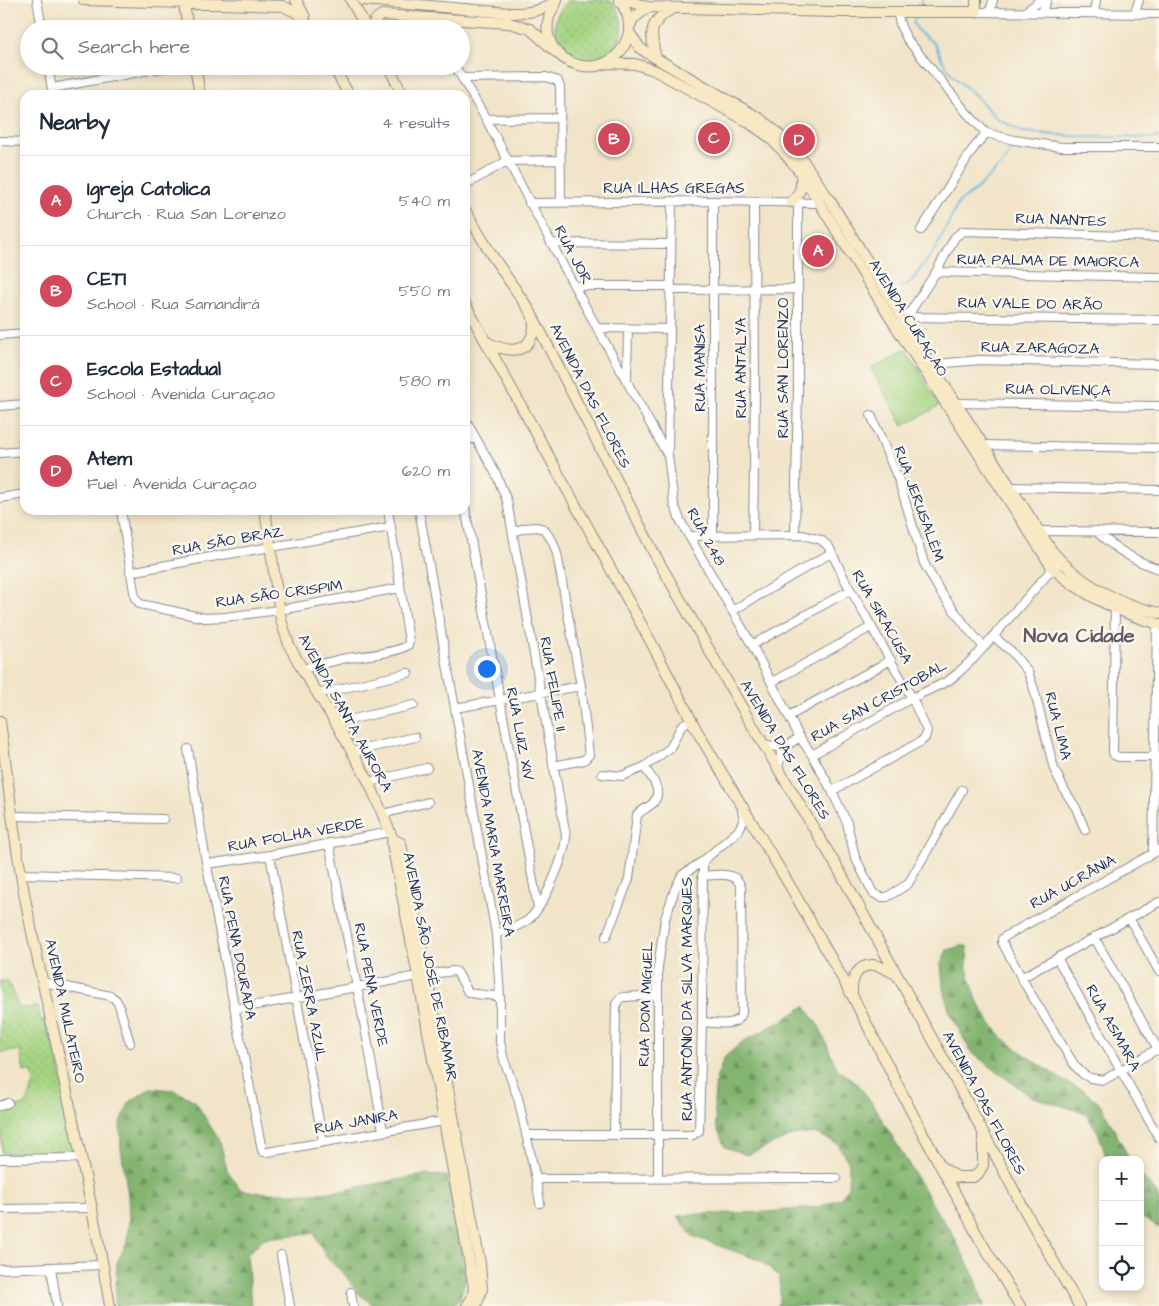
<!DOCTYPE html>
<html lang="en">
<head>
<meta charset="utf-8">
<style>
	:root { --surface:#fff; --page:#f6f6f7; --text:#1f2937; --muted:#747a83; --line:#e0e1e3; --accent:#d1495b }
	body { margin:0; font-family:"Architects Daughter",sans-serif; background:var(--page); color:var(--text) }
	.controls { position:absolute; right:15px; bottom:15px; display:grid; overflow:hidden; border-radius:10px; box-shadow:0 2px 8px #0003 }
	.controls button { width:45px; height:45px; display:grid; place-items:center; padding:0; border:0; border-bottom:1px solid var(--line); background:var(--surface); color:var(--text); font:25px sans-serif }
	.you { position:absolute; left:486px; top:668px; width:18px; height:18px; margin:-12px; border:4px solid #fff; border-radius:50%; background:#1a73e8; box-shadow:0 0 0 8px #1a73e833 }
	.badge { display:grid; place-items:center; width:32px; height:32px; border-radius:50%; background:var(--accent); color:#fff; font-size:16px; font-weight:700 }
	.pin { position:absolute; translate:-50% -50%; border:2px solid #fff; box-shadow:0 1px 5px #0006 }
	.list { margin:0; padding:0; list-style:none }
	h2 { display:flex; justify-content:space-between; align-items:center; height:65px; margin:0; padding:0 20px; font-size:21px }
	h2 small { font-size:16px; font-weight:400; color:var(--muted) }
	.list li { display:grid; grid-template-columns:32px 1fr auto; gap:15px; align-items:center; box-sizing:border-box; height:90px; padding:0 20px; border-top:1px solid var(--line) }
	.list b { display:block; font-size:19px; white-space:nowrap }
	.list p { margin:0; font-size:16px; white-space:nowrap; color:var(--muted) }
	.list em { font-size:16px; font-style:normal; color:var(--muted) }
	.icon { flex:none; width:28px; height:28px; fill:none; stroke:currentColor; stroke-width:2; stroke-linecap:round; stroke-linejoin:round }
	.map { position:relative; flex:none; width:1159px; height:1306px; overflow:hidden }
	.search { position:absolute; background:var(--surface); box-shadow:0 2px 8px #0003; left:20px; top:20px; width:450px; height:55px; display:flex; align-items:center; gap:12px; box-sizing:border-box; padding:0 18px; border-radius:28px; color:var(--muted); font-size:19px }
	.panel { position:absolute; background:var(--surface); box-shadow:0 2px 8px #0003; left:20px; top:90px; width:450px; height:425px; border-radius:15px }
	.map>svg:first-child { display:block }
	.grass { fill:url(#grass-dots); stroke:#608170 }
	.forest { fill:url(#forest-firs); stroke:#4f7266 }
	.pitch { fill:#a4d381; stroke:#608170 }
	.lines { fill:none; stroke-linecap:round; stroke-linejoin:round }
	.stream { stroke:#61b5dd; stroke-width:2 }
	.street-casing { stroke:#868a93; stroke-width:10 }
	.secondary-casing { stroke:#868a93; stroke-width:12 }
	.street { stroke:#fff; stroke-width:8 }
	.secondary { stroke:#f8e8c3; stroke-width:10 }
	.labels { text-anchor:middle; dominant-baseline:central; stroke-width:5; stroke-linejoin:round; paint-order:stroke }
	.street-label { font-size:15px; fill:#1b2f5e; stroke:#fbf7ec }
	.district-label { font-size:20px; font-weight:bold; fill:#665866; stroke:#fbf7ec }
</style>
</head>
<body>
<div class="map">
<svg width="1159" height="1306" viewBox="0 0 1159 1306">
	<defs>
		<pattern id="grass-dots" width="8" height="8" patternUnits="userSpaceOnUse" patternTransform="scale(1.25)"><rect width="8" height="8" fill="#a4d381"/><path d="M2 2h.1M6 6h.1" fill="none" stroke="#8db572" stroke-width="1.8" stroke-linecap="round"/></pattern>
		<pattern id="forest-firs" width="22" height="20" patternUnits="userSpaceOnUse" patternTransform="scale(1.25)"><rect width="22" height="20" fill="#83b56f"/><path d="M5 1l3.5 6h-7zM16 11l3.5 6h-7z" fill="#6a945e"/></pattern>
	</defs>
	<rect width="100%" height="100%" fill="#fbf7ec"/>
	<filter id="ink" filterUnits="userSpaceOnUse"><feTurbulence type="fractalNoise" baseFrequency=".02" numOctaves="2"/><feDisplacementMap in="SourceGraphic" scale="10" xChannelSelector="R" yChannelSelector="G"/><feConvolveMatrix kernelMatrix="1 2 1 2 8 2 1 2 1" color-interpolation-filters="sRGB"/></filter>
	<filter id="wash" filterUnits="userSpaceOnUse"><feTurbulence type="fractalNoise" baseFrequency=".0096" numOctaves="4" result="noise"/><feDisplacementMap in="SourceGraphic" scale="20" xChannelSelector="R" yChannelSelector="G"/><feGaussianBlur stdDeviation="1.12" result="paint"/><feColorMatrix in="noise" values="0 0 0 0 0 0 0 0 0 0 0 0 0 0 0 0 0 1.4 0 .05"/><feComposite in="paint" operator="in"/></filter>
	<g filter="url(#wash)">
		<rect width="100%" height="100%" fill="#f1e4c8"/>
		<path class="grass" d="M568,0H609C619,9 622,18 622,31C621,39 617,46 611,51C579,82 532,33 568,0Z
			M0,981H8L19,1008L38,1007L41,1021L44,1020L48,1032H52L77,1154L2,1153L0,1112L27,1104L34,1083L32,1072H24L20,1050L0,1053Z"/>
		<path class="forest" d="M961,946H967V969L977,1000L988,1020L1004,1039L1023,1053L1062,1080L1083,1090L1101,1105L1130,1160H1107L1098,1132L1085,1113L1030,1096L971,1052L949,1010L943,986L941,963L947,950Z
			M805,1006L819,1026L837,1069L857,1083L872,1103L936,1210L951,1231L976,1280L984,1306H777L780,1299L779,1276L761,1261L692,1236L677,1216L699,1214L769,1212L818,1207L841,1198L848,1187L849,1163L837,1143L815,1133L792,1136L747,1155L725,1147L716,1126L714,1102L716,1079L724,1058L742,1042L785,1019Z
			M150,1088L174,1090L195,1101L220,1142L227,1170L241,1190L264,1193H320L344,1190L423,1175L447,1176L466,1278L460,1300L451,1306H375L359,1294L345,1275L327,1258L314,1233L264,1238L247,1255L251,1306H115L117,1263L127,1242L129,1219L128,1195L121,1148L120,1122L130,1102Z
			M1140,1174L1159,1196V1228L1140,1216Z"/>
		<path class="pitch" d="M907,348L939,406L903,426L871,368Z"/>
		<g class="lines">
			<path class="stream" d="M919,9L922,0
				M916,16L913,23L919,32L934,43L944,63L954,77L975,95L997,119L1023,132L1083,137L1159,138
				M901,287L911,282L936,248L959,202L972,193L995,171L1005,161L1015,142"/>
		</g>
	</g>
	<g filter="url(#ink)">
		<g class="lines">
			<defs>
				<path id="street" d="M37,0L42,29
					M1026,11L1036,4L1039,0
					M897,12L901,27L907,39L967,113L986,133L1014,140L1061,147H1159
					M976,12L1159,14
					M990,12L993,0
					M1042,12L1047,0
					M1094,12L1096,0
					M1135,13L1139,0
					M418,17L429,29
					M48,66L53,95
					M455,66L486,119L574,286L667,454
					M463,78L546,77L558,81L560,87L561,202
					M52,88L172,66
					M486,119L560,118
					M0,141L25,142
					M465,185L507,161L560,160
					M672,201L668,455L674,505L682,524L752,645L799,736L812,755L832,791L847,823L855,857L873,893L881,897H887L908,884L962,790
					M529,203L713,201L818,203
					M921,230L973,149L986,133
					M551,243L671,244
					M936,272L1159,277
					M574,286H671
					M671,290L797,289
					M904,317L1159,320
					M907,317L936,272L955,237L963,231L1159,237
					M597,328L669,329
					M0,335L25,333
					M926,365L980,360L1159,364
					M627,379L628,328
					M956,403L1159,406
					M0,406L25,404
					M871,415L899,481L924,563L941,593L968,629L984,647
					M465,419L496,474L507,501L566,836C565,856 544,907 528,920C518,927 507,930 496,934
					M465,441L475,438
					M984,445L1159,448
					M0,453L25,451
					M1010,487L1159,490
					M0,498L25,494
					M465,507L538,908
					M121,510L135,598L140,604L205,618L225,617L279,610L400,588
					M419,510L496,934L500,997V1042L504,1060L518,1098L536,1179L540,1203
					M1039,531L1159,532
					M1096,531C1115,549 1134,561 1159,569
					M513,532L525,528L537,527L544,529L553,542L557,554L581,686L589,755L584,760L553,766
					M795,534L798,388V201
					M713,535V201
					M753,535L755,393L754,202
					M689,536L803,535L821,540L829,547L845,580L912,698L927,731L925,738L920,742L832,791
					M130,572L205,558L391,527
					M1115,607L1113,752L1114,755L1119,757H1159
					M732,611L831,553
					M993,636L1012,652L1028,672L1034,689L1054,769L1065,791L1076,808L1085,830
					M752,645L850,590
					M302,669C317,665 332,661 347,658C361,656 398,653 408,645L409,641L388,510
					M772,682L871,627
					M318,694L408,673
					M455,708L581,686
					M789,716L891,660
					M336,723L414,705
					M763,744L783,748
					M188,749L205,856L262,1150L263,1152H268L449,1120
					M352,752L415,737
					M812,755L912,698L948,681L958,673L976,656L1060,560
					M778,768L783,748L800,737
					M602,774L622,776L644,767L670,748L682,725L691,720
					M369,782L427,768
					M383,814L428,802
					M13,816L163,819
					M329,843L370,1054L383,1131
					M1159,850L1006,936L1002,939V942L1026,986L1075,1066L1083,1074L1090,1078L1104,1080L1159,1048
					M1153,853L1157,623
					M270,855L323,1142
					M207,864L270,855L390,832
					M21,874L177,878
					M702,876C715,875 738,870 741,888L742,1013C738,1028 715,1023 702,1022
					M1129,918L1159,971
					M606,937L629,879L637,815C642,810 649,807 653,803C664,791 651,777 644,767
					M1094,937L1159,1051
					M1057,958L1159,1138
					M1021,978L1159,902
					M42,982L111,996L116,1000L119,1005L130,1043
					M235,1009L418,976L453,971L457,972L468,992C478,996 489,994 500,997
					M0,1106L8,1103
					M614,1134L616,1004L620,998L624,997L658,995
					M526,1135H693L699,1131L702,1022L703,861
					M0,1159L82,1158
					M658,1178V967L665,919L675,889L682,875L703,861L738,831L744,820L742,810
					M536,1179L837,1178
					M0,1209L91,1208
					M281,1255L290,1306
					M51,1267L57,1306
					M0,1269L103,1265
					M351,1292L353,1306"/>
				<path id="secondary" d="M84,0L283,6L299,14L311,29
					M296,0L305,17
					M351,0L367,29
					M363,0L509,13C529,13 540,12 557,0
					M624,0L648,7L834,12H976V0
					M556,3C554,7 550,12 549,17C536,65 611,90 628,36C631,23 627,10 619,0
					M184,4L188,29
					M629,28L633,19L648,7
					M372,29C373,22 376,18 382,15L509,23L530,29L556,52
					M629,32L640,48L647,53L759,118L775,131L802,159L829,199L930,363L1052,551C1079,583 1118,604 1159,613
					M656,58C650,34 648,22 672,9
					M606,63L635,64L654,70L745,120L768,136L782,150L801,173L891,319L1052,567C1078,593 1124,615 1159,624
					M195,66L200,95
					M333,66L349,95
					M388,66L403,95
					M791,202C801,194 802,186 801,174
					M465,210L491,254L530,311L655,555L749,720L840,872L959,1087L1025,1211L1079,1306
					M465,304L651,642L697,731L793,891L853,997L911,1111L980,1240L1020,1306
					M487,342C500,349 521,356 530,340C534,333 535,327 533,320
					M265,510L281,620L289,645L302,669L336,723L369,782L393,839L392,844L418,976L474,1288L472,1298L467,1306
					M0,721C8,780 14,840 25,898C52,1034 87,1169 110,1306
					M393,839L401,843L427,974L480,1263L482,1289L476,1306
					M852,993C851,980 857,964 874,965C882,966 890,971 897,975
					M943,1168L957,1177H973L978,1174L983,1165V1136"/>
			</defs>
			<use href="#street" class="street-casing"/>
			<use href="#secondary" class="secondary-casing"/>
			<use href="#street" class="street"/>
			<use href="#secondary" class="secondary"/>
		</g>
	</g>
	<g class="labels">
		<g class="street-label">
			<text x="674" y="188">RUA ILHAS GREGAS</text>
			<text transform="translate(1061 220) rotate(2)">RUA NANTES</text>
			<text transform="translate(573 255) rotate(62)">RUA JOR</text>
			<text transform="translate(1048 261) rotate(1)">RUA PALMA DE MAIORCA</text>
			<text transform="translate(1030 304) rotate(1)">RUA VALE DO ARÃO</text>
			<text transform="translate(908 318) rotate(58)">AVENIDA CURAÇAO</text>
			<text transform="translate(1040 348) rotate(1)">RUA ZARAGOZA</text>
			<text transform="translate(700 368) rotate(-90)">RUA MANISA</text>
			<text transform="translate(741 368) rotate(-90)">RUA ANTALYA</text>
			<text transform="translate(783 368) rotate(-90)">RUA SAN LORENZO</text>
			<text transform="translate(1058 390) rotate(1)">RUA OLIVENÇA</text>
			<text transform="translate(590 396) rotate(63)">AVENIDA DAS FLORES</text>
			<text transform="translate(919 504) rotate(70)">RUA JERUSALÉM</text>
			<text transform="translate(706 537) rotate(61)">RUA 248</text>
			<text transform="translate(228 541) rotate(-10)">RUA SÃO BRAZ</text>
			<text transform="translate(279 594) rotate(-8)">RUA SÃO CRISPIM</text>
			<text transform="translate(882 617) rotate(60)">RUA SIRACUSA</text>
			<text transform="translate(553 684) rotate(80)">RUA FELIPE II</text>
			<text transform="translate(879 701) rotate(-29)">RUA SAN CRISTOBAL</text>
			<text transform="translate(345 713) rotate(61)">AVENIDA SANTA AURORA</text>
			<text transform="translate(1058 726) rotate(76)">RUA LIMA</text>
			<text transform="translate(520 734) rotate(79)">RUA LUIZ XIV</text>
			<text transform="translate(785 750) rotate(59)">AVENIDA DAS FLORES</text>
			<text transform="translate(296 835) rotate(-10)">RUA FOLHA VERDE</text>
			<text transform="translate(493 843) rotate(80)">AVENIDA MARIA MARREIRA</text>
			<text transform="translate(1073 882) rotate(-29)">RUA UCRÂNIA</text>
			<text transform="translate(237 948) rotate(79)">RUA PENA DOURADA</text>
			<text transform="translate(430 967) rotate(79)">AVENIDA SÃO JOSÉ DE RIBAMAR</text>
			<text transform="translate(371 985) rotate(79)">RUA PENA VERDE</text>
			<text transform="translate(309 996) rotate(79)">RUA ZERRA AZUL</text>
			<text transform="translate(687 999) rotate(-90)">RUA ANTÔNIO DA SILVA MARQUES</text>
			<text transform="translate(646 1004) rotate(-88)">RUA DOM MIGUEL</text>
			<text transform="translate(65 1011) rotate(78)">AVENIDA MULATEIRO</text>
			<text transform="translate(1113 1028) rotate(61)">RUA ASMARA</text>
			<text transform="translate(984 1103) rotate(62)">AVENIDA DAS FLORES</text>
			<text transform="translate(356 1122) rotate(-10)">RUA JANIRA</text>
		</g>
		<g class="district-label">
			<text x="1079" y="636">Nova Cidade</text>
		</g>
	</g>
</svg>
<div class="controls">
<button>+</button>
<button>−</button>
<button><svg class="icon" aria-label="locate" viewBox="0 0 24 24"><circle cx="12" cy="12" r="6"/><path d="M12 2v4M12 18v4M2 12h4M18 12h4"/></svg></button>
</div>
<div class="you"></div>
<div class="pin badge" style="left:818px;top:251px">A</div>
<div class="pin badge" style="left:614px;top:139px">B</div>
<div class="pin badge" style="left:714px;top:138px">C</div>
<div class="pin badge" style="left:799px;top:140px">D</div>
<div class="search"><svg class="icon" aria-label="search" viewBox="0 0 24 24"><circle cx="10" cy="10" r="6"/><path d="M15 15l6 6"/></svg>Search here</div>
<section class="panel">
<h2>Nearby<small>4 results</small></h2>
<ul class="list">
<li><span class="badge">A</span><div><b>Igreja Catolica</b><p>Church · Rua San Lorenzo</p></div><em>540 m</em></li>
<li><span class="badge">B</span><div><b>CETI</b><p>School · Rua Samandirá</p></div><em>550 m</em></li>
<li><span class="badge">C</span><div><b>Escola Estadual</b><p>School · Avenida Curaçao</p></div><em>580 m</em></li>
<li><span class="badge">D</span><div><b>Atem</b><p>Fuel · Avenida Curaçao</p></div><em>620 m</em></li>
</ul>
</section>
</div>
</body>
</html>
